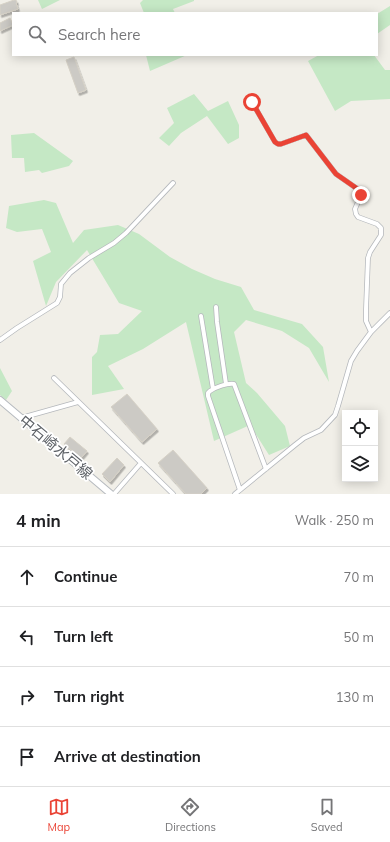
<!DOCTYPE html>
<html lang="en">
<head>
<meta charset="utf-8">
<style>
	:root { --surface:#fff; --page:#f6f6f6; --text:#202124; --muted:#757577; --line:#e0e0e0; --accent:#ea4335 }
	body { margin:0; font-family:Mulish,"Noto Sans JP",sans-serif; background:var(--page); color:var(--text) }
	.controls { position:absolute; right:12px; bottom:12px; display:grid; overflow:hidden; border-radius:0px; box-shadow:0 2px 10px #0003 }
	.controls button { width:36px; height:36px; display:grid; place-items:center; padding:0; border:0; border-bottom:1px solid var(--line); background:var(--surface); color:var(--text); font:20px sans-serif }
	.stop { position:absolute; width:12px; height:12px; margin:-9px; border:3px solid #ea4335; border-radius:50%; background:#fff }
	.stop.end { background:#ea4335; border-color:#fff; box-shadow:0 1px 4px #0008 }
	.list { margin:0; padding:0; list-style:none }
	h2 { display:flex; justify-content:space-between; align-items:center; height:52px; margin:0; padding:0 16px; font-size:17px }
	h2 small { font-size:13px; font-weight:400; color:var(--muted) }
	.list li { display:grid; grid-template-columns:26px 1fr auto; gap:12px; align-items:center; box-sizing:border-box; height:60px; padding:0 16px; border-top:1px solid var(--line) }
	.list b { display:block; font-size:15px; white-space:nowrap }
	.list em { font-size:13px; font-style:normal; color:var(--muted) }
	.icon { flex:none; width:22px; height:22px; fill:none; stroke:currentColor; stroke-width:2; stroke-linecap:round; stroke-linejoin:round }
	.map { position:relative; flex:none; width:390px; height:494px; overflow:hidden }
	.search { position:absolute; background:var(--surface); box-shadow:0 2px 10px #0003; left:12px; right:12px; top:12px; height:44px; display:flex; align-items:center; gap:10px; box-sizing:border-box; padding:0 14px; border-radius:0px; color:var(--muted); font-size:15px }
	.sheet { height:292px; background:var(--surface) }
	nav { display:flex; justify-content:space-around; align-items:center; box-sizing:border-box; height:56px; border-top:1px solid var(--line); background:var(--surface); font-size:11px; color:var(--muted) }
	nav a { display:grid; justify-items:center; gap:2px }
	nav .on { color:var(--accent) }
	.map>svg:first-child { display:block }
	.green { fill:#c5e8c5 }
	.building { fill:#cccac5; stroke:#d6d1c6; filter:url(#shadow) }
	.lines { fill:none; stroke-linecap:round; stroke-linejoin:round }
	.minor-casing { stroke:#b5b8bc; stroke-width:5.5 }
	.secondary-casing { stroke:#b6babf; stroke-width:8 }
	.minor { stroke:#fff; stroke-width:4 }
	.secondary { stroke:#fff; stroke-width:6 }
	.route { stroke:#ea4335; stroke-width:5 }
	.labels { text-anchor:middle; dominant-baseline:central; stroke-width:3.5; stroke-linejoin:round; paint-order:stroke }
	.street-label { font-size:15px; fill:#5f6368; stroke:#fff }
</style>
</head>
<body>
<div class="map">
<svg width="390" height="494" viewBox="0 0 390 494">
	<defs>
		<filter id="shadow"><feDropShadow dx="1.5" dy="2.5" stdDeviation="0" flood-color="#0004"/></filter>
	</defs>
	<rect width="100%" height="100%" fill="#f1efe8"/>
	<path class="green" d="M38,0H60L42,9Z
		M143,0H194V1L173,9L175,13H144L140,3Z
		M390,6V25L377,34V14Z
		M146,55H187L150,71Z
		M319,55H374L385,70H390V99L351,101L335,111L308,61Z
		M194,94L208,111L228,101L239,125V138L228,144L207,116L181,133L169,146L159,138L174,123L167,108Z
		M34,133L73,161L69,166L42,173L39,170L25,172L24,158H12L11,135Z
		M44,200L56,203L73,243L84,230L118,225L139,234L170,257L192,269L215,279L241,287L254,310L302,324L323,347L329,382L309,348L282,331L246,320L234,332L246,383L257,393L285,426L290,446L269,455L250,425L214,441L186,322L143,349L108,366L124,389L92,395V357L97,352L100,335L118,334L142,311L119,303L87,250L56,282L46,306L33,261L51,252L42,229L17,232L6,228L9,206Z
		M0,368L12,391L6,400L0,395Z"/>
	<path class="building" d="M14,0H16L17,3H16L18,9L0,15V5Z
		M10,18L13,25L0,31V23Z
		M74,57L86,90L78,93L66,60Z
		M127,394L157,429L142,442L111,407Z
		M70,437L87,451L81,458L64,444Z
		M173,450L207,488L201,494H186L158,463Z
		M117,458L124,465L110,482L102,474Z"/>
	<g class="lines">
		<defs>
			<path id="minor" d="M252,102L275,142L278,144H281L306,135L336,174L359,190L361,195L355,209L356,214L358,217L377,224L381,228V235L370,252L368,258L366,309V321L371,332
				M216,307L217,322L226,384
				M201,316L213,389
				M0,340L17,328L57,303L60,297L61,284L70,273L89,258L114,243L126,233L173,183
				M54,378L173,494
				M21,418L78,402
				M240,490L208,396V393L210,391C216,387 227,383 234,384L266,469
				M114,494L141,463
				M235,494L295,445L304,438L321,430L335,415L338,406L351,361L357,351L371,332L390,313"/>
			<path id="secondary" d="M0,400L111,494"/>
		</defs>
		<use href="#minor" class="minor-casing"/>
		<use href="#secondary" class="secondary-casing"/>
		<use href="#minor" class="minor"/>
		<use href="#secondary" class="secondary"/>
	</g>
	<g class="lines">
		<path class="route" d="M252,102L275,142L278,144H281L306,135L336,174L359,190L361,195"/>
	</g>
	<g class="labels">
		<g class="street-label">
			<text transform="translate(56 447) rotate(40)">中石崎水戸線</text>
		</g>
	</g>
</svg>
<div class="controls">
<button><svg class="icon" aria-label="locate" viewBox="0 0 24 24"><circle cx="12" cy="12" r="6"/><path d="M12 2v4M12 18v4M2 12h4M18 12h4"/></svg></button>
<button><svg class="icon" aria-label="layers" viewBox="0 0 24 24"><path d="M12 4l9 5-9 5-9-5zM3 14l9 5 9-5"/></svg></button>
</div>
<div class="stop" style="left:252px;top:102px"></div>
<div class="stop end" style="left:361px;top:195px"></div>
<div class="search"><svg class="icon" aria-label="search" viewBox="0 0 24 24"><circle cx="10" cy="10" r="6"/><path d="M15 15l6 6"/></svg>Search here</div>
</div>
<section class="sheet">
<h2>4 min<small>Walk · 250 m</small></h2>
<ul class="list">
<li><svg class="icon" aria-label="ahead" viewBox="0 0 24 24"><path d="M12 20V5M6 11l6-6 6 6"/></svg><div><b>Continue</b></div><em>70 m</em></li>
<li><svg class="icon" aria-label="left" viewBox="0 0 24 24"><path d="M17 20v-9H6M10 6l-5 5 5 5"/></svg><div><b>Turn left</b></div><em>50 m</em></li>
<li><svg class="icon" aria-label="right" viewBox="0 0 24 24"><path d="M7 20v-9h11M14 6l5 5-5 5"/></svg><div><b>Turn right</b></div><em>130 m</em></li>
<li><svg class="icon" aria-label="arrive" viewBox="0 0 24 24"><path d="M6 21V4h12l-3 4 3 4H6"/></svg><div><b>Arrive at destination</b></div></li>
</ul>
</section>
<nav>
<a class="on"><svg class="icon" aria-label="map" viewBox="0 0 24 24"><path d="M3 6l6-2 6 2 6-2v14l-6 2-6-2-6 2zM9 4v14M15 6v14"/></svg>Map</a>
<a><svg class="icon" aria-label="directions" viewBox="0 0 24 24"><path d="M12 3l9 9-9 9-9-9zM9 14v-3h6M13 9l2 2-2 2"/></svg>Directions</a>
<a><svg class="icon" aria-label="saved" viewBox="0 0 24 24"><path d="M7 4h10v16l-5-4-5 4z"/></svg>Saved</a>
</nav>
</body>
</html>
